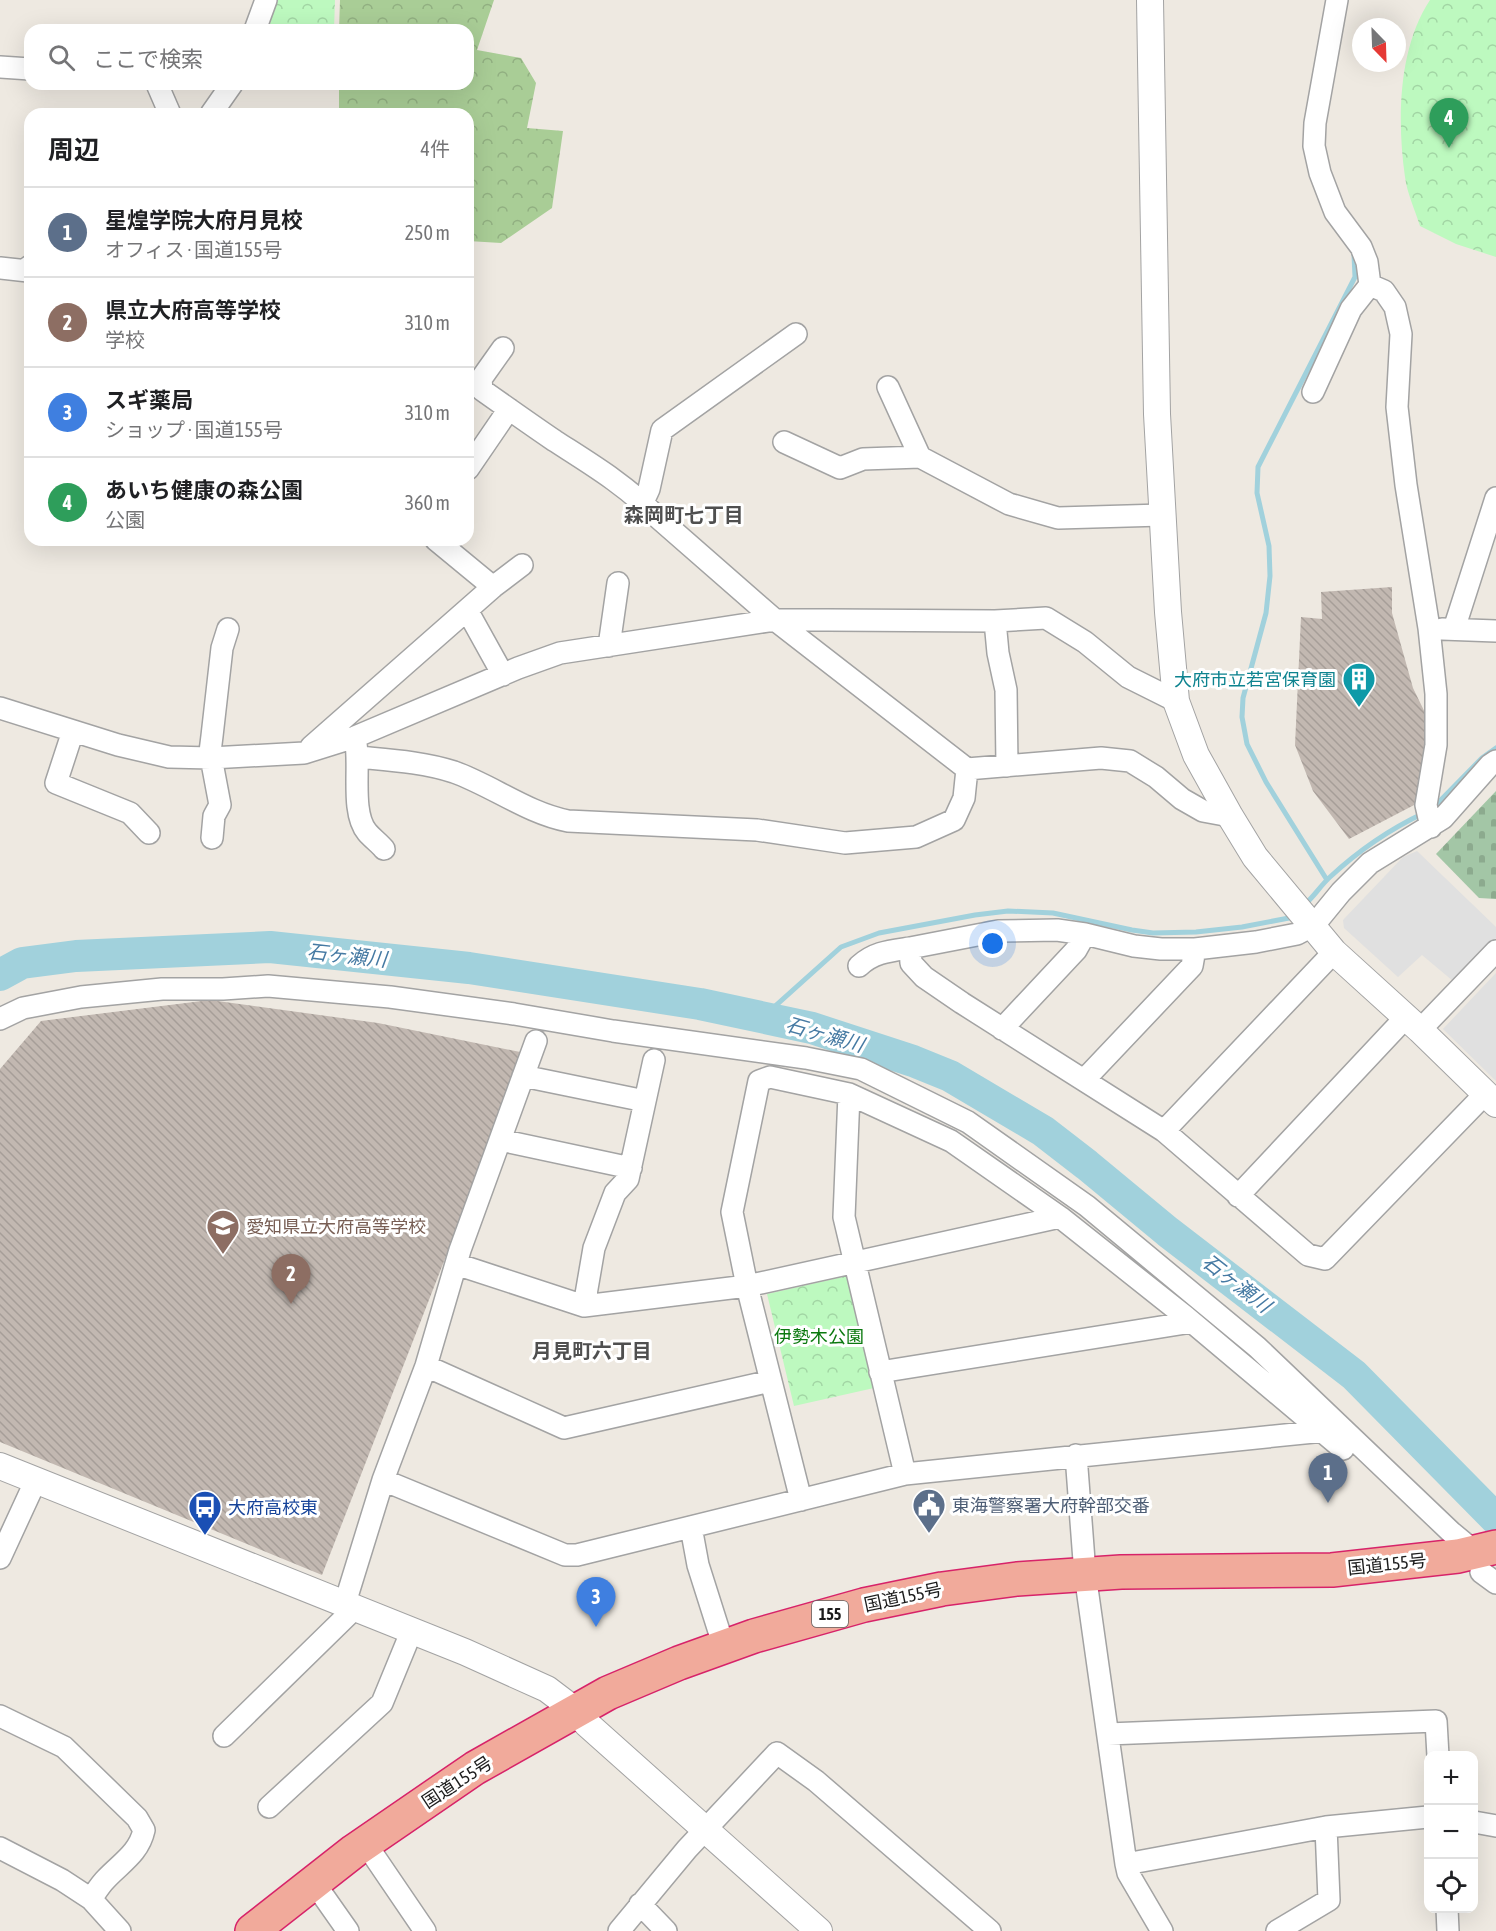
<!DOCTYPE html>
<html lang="ja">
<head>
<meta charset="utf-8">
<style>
	:root { --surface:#fff; --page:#f6f6f6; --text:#202124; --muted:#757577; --line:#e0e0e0; --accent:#ea580c }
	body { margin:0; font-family:"Asap Condensed","Noto Sans JP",sans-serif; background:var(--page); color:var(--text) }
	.controls { position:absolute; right:18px; bottom:18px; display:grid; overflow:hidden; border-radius:12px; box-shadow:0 6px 24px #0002 }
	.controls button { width:54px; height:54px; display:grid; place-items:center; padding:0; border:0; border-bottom:2px solid var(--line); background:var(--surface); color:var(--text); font:30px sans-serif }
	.compass { position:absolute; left:1352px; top:18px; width:54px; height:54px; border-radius:50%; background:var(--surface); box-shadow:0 6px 24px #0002; rotate:157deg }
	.you { position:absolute; left:993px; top:944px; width:21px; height:21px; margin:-15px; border:4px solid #fff; border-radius:50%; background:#1a73e8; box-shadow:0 0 0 9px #1a73e833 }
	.badge { display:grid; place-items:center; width:39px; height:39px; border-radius:50%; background:var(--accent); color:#fff; font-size:20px; font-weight:700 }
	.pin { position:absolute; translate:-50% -50px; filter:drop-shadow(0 2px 3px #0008) }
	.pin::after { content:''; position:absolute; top:32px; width:21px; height:18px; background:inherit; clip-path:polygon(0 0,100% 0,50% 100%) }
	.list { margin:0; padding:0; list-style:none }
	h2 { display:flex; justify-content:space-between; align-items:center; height:78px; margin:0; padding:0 24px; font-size:26px }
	h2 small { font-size:20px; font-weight:400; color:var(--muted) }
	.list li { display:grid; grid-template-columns:39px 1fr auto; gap:18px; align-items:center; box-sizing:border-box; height:90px; padding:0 24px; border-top:2px solid var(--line) }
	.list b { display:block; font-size:22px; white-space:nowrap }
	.list p { margin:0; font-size:20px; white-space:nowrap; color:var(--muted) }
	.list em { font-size:20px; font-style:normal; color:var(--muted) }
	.icon { flex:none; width:33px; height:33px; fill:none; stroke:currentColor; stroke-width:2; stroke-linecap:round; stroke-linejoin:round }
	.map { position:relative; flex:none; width:1496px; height:1931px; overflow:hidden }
	.search { position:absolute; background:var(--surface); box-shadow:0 6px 24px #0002; left:24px; top:24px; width:450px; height:66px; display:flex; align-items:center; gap:15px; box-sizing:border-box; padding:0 21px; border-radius:18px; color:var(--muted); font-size:22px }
	.panel { position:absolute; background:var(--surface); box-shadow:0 6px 24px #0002; left:24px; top:108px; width:450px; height:438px; border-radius:18px }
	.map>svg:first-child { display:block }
	.forest { fill:url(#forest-crowns) }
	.cemetery { fill:url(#cemetery-stones) }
	.park { fill:url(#park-crowns) }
	.parking { fill:#e0e0e0 }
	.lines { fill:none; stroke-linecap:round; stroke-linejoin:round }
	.stream { stroke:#a1d1dc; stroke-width:5 }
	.river { stroke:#a1d1dc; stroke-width:32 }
	.building { fill:url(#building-back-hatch) }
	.minor-casing { stroke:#a3a3a3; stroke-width:24 }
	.tertiary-casing { stroke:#a3a3a3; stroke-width:28 }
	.trunk-casing { stroke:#d72369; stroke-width:36 }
	.minor { stroke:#fff; stroke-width:21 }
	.tertiary { stroke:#fff; stroke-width:26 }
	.trunk { stroke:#f1aa9b; stroke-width:33 }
	.labels { text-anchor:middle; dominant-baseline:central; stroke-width:6; stroke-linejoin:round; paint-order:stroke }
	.shield { fill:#fff; stroke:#606060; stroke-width:1.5 }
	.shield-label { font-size:16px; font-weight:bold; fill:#1c1c1c }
	.culture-label { font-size:18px; fill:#0d838f; stroke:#fff; text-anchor:end }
	.education-label { font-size:18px; fill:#785e54; stroke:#fff; text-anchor:start }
	.park-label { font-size:18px; fill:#0b790f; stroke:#fff }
	.service-label { font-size:18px; fill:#4e5e75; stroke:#fff; text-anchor:start }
	.transit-label { font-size:18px; fill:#164399; stroke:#fff; text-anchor:start }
	.street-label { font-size:18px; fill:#1c1c1c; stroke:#fff }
	.neighbourhood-label { font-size:20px; font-weight:bold; fill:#4f4f4f; stroke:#fff }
	.water-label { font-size:20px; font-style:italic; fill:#467aa3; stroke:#fff }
</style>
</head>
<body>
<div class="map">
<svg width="1496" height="1931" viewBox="0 0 1496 1931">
	<defs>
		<pattern id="forest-crowns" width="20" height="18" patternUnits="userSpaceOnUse" patternTransform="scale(1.5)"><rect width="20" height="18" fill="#a9cd96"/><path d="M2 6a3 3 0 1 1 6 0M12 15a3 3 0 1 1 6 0" fill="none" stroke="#91af81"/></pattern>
		<pattern id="cemetery-stones" width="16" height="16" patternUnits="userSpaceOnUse" patternTransform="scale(1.5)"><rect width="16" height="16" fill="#a3c6a6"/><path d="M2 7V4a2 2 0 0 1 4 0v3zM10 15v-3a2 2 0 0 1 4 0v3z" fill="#8caa8e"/></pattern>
		<pattern id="park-crowns" width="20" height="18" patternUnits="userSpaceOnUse" patternTransform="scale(1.5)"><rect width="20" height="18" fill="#bdf9bf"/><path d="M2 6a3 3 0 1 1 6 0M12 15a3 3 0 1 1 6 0" fill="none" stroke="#a2d5a4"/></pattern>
		<pattern id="building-back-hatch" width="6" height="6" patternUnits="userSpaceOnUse" patternTransform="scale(1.5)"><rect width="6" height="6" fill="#c2b8b1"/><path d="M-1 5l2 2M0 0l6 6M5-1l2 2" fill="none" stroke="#a69e98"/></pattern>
	</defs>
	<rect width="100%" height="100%" fill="#eee9e1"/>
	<path class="forest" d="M340,0H494L477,50L521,58L536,83L527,128L563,131L552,208L501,243L468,241V114H339V84H468V30H339Z"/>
	<path class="cemetery" d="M1496,791V899L1479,898L1436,854Z"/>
	<path class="park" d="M274,0H335L334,30H269Z
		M1430,0H1496V257L1456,244L1420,226C1415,210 1407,193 1405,177C1397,121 1398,48 1430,0Z
		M847,1276L874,1388L794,1406L767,1294Z"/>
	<path class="parking" d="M1417,851L1496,927V938L1453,981L1422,955L1398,977L1344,928L1343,920L1403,857Z
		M1496,973V1081L1443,1029Z"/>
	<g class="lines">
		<path class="stream" d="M1432,809L1482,758L1496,748
			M1327,880L1266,782L1247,744L1242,717L1243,698L1266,613L1270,576L1269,546L1257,493L1258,467L1355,277L1354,255
			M1304,905C1314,897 1320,886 1330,877C1357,852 1390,829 1424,813
			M763,1017L841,947L879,933L975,915L1008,911L1053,913L1132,930L1153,933L1196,932L1242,927L1289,918L1293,915"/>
		<path class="river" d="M0,975L22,963L76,956L270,947L469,968L700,1004L812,1028L913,1061L950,1076L1043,1131L1087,1165L1168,1232L1354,1375L1496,1519"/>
	</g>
	<path class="building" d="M1392,587V613L1413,688L1432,727L1418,803L1349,839L1313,791L1295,745L1301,617L1322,619L1321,592Z
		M210,1000L378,1023L525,1053L322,1575L0,1442V1069L41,1021Z"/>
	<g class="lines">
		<defs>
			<path id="minor" d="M1337,0L1315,123L1314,146L1320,173L1335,212L1361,247L1367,262L1370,285L1384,291L1395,307L1401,334L1397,407L1406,485L1429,628L1436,694V745L1426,805L1431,827
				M255,30L266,0
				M0,67L30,69
				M157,84L170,114
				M211,114L232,84
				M0,268L28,271L30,266
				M503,348L481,379L482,390C506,407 530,424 555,441C589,463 626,485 655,515L775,620L967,769L1101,758L1130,761L1156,777L1182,799L1203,811L1230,816
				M888,387L920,457
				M1313,392L1351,309L1370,285
				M784,442L840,468L863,459L920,457L1009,504L1058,518L1162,515
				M468,469L509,409
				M643,502L649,489L662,430L796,334
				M436,540L493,587
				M467,610L503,675
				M995,621L998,653L1006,690L1007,766
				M1442,629L1496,631
				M1454,629L1496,498
				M609,646L618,583
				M0,708L118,745L169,757L211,758L304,753L355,737L518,668L560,653L775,620H828L995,621L1046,618L1085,642L1128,677L1176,701
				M73,731L56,783L130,813L149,833
				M356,744C360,768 351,813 367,832C372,838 379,843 384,849
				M311,747L493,587L522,565
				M358,757C389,760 424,762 454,772C493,786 527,813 568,821L757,830L845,843L916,837L954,820L964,798L967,769
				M212,838L214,816L220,805L210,752L212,736L222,648L228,629
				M859,966C874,952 890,951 910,948
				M0,1019L23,1008L81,997L162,989H223L268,986L390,997L514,1014L613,1031L806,1058L861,1069L968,1122L1087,1206L1257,1347L1451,1532L1474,1551
				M1002,1029L1076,950L1085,934
				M1420,1030L1496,951
				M523,1076L645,1101
				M1084,1080L1192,966L1195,949
				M849,1094L844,1217L905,1474
				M1485,1094L1325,1259L1308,1255L1164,1131L962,1003L924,977L911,963L910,948L998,931L1057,930L1085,934L1134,946L1161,949H1195L1256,942L1297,934L1314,925L1341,892L1370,863L1443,818L1490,765L1496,761
				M1164,1131L1334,952
				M500,1140L631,1168
				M1238,1196L1405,1018
				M456,1264L584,1306L747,1286L1060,1217
				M584,1306L594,1248L615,1193L628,1179L654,1060
				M426,1366L564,1428L771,1381
				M880,1372L1192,1322
				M1076,1455L1085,1574L1126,1864L1128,1873L1162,1931
				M383,1480L565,1555H577L905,1474L1324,1431
				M801,1500L747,1286L732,1212L759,1081L770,1077L849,1094L951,1141L1060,1217L1186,1317L1343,1449
				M691,1527L698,1565L724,1647
				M0,1558L36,1480
				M1481,1572L1496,1583
				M345,1603L383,1480L426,1366L460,1250L536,1041
				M0,1716L64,1747L137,1818L144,1830C139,1853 121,1863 106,1879C100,1885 96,1892 91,1899
				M1108,1734L1436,1721L1438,1756
				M224,1736L356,1607
				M269,1807L382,1703L412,1630
				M1474,1822L1496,1826
				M1326,1827L1428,1817
				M0,1848L62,1880L91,1899L120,1931
				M374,1856L425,1931
				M1126,1864L1326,1827L1329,1900L1277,1931
				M322,1894L348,1931
				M640,1904L666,1931
				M1447,1908L1448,1931
				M619,1931L687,1849L777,1753L816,1781L990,1931"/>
			<path id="tertiary" d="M1150,0L1157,414L1168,612L1176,701L1196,755L1230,816L1255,857L1334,952L1420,1030L1496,1104
				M0,1466L465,1652L547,1689L576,1711L587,1724L819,1931"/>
			<path id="trunk" d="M252,1931L354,1851L475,1768L608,1693L679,1663L754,1636L864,1605L942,1589L1017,1579L1121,1572L1332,1570L1458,1556L1496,1547"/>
		</defs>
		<use href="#minor" class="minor-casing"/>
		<use href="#tertiary" class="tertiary-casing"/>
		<use href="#trunk" class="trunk-casing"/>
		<use href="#minor" class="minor"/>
		<use href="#tertiary" class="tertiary"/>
		<use href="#trunk" class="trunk"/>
	</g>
	<defs>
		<symbol id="building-pin" viewBox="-11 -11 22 30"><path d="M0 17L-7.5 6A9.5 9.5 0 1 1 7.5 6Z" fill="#0f9aa8" stroke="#fff"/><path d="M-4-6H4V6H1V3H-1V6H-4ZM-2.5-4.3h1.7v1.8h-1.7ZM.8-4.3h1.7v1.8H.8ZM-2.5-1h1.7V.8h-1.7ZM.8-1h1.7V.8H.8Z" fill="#fff"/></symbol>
		<symbol id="school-pin" viewBox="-11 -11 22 30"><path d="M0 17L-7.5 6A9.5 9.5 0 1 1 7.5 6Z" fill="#8d6e63" stroke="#fff"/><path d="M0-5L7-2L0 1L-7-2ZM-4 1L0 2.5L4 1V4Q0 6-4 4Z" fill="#fff"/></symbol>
		<symbol id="civic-pin" viewBox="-11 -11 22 30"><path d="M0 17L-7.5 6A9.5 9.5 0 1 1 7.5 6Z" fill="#5c6f8a" stroke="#fff"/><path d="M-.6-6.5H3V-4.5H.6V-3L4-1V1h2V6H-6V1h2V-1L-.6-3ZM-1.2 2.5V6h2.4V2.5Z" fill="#fff"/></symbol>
		<symbol id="bus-pin" viewBox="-11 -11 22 30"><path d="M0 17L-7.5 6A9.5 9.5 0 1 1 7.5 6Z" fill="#1a4fb4" stroke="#fff"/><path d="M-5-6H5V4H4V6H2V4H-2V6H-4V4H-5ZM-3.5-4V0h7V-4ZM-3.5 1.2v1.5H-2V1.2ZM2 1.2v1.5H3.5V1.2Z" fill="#fff"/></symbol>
	</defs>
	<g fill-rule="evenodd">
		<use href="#building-pin" x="1340" y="660" width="38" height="52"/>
		<use href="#school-pin" x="204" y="1207" width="38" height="52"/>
		<use href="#civic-pin" x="910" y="1486" width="38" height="52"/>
		<use href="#bus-pin" x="186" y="1488" width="38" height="52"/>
	</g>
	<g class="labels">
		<rect class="shield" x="812" y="1601" width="36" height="26" rx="4.5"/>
		<g class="shield-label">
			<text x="830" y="1614">155</text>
		</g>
		<g class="culture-label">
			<text x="1336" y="679">大府市立若宮保育園</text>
		</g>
		<g class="education-label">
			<text x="246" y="1226">愛知県立大府高等学校</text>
		</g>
		<g class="park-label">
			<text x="819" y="1336">伊勢木公園</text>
		</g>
		<g class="service-label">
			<text x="952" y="1505">東海警察署大府幹部交番</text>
		</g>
		<g class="transit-label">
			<text x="228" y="1507">大府高校東</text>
		</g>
		<g class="street-label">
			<text transform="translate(1387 1564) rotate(-6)">国道155号</text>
			<text transform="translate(903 1597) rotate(-12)">国道155号</text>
			<text transform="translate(457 1782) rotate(-33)">国道155号</text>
		</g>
		<g class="neighbourhood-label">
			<text x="684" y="514">森岡町七丁目</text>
			<text x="592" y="1350">月見町六丁目</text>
		</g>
		<g class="water-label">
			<text transform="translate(347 955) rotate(6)">石ヶ瀬川</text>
			<text transform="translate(825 1034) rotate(16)">石ヶ瀬川</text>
			<text transform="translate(1237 1283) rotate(38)">石ヶ瀬川</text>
		</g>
	</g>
</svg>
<div class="controls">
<button>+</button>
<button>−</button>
<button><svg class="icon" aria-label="locate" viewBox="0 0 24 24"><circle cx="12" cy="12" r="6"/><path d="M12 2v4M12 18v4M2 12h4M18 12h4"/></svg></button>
</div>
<svg class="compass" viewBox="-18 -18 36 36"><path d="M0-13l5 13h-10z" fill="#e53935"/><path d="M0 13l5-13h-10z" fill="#757577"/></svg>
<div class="you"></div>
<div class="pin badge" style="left:1328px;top:1503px;background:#5c6f8a">1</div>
<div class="pin badge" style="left:291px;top:1304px;background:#8d6e63">2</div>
<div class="pin badge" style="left:596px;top:1627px;background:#3f7fe0">3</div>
<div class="pin badge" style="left:1449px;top:148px;background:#2e9e5b">4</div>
<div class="search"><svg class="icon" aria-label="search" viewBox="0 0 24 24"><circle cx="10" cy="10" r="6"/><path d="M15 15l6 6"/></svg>ここで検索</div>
<section class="panel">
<h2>周辺<small>4件</small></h2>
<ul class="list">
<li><span class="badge" style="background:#5c6f8a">1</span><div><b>星煌学院大府月見校</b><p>オフィス · 国道155号</p></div><em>250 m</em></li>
<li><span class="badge" style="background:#8d6e63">2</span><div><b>県立大府高等学校</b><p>学校</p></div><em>310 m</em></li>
<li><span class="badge" style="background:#3f7fe0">3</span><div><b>スギ薬局</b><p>ショップ · 国道155号</p></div><em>310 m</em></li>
<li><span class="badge" style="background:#2e9e5b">4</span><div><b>あいち健康の森公園</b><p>公園</p></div><em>360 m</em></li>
</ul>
</section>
</div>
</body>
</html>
